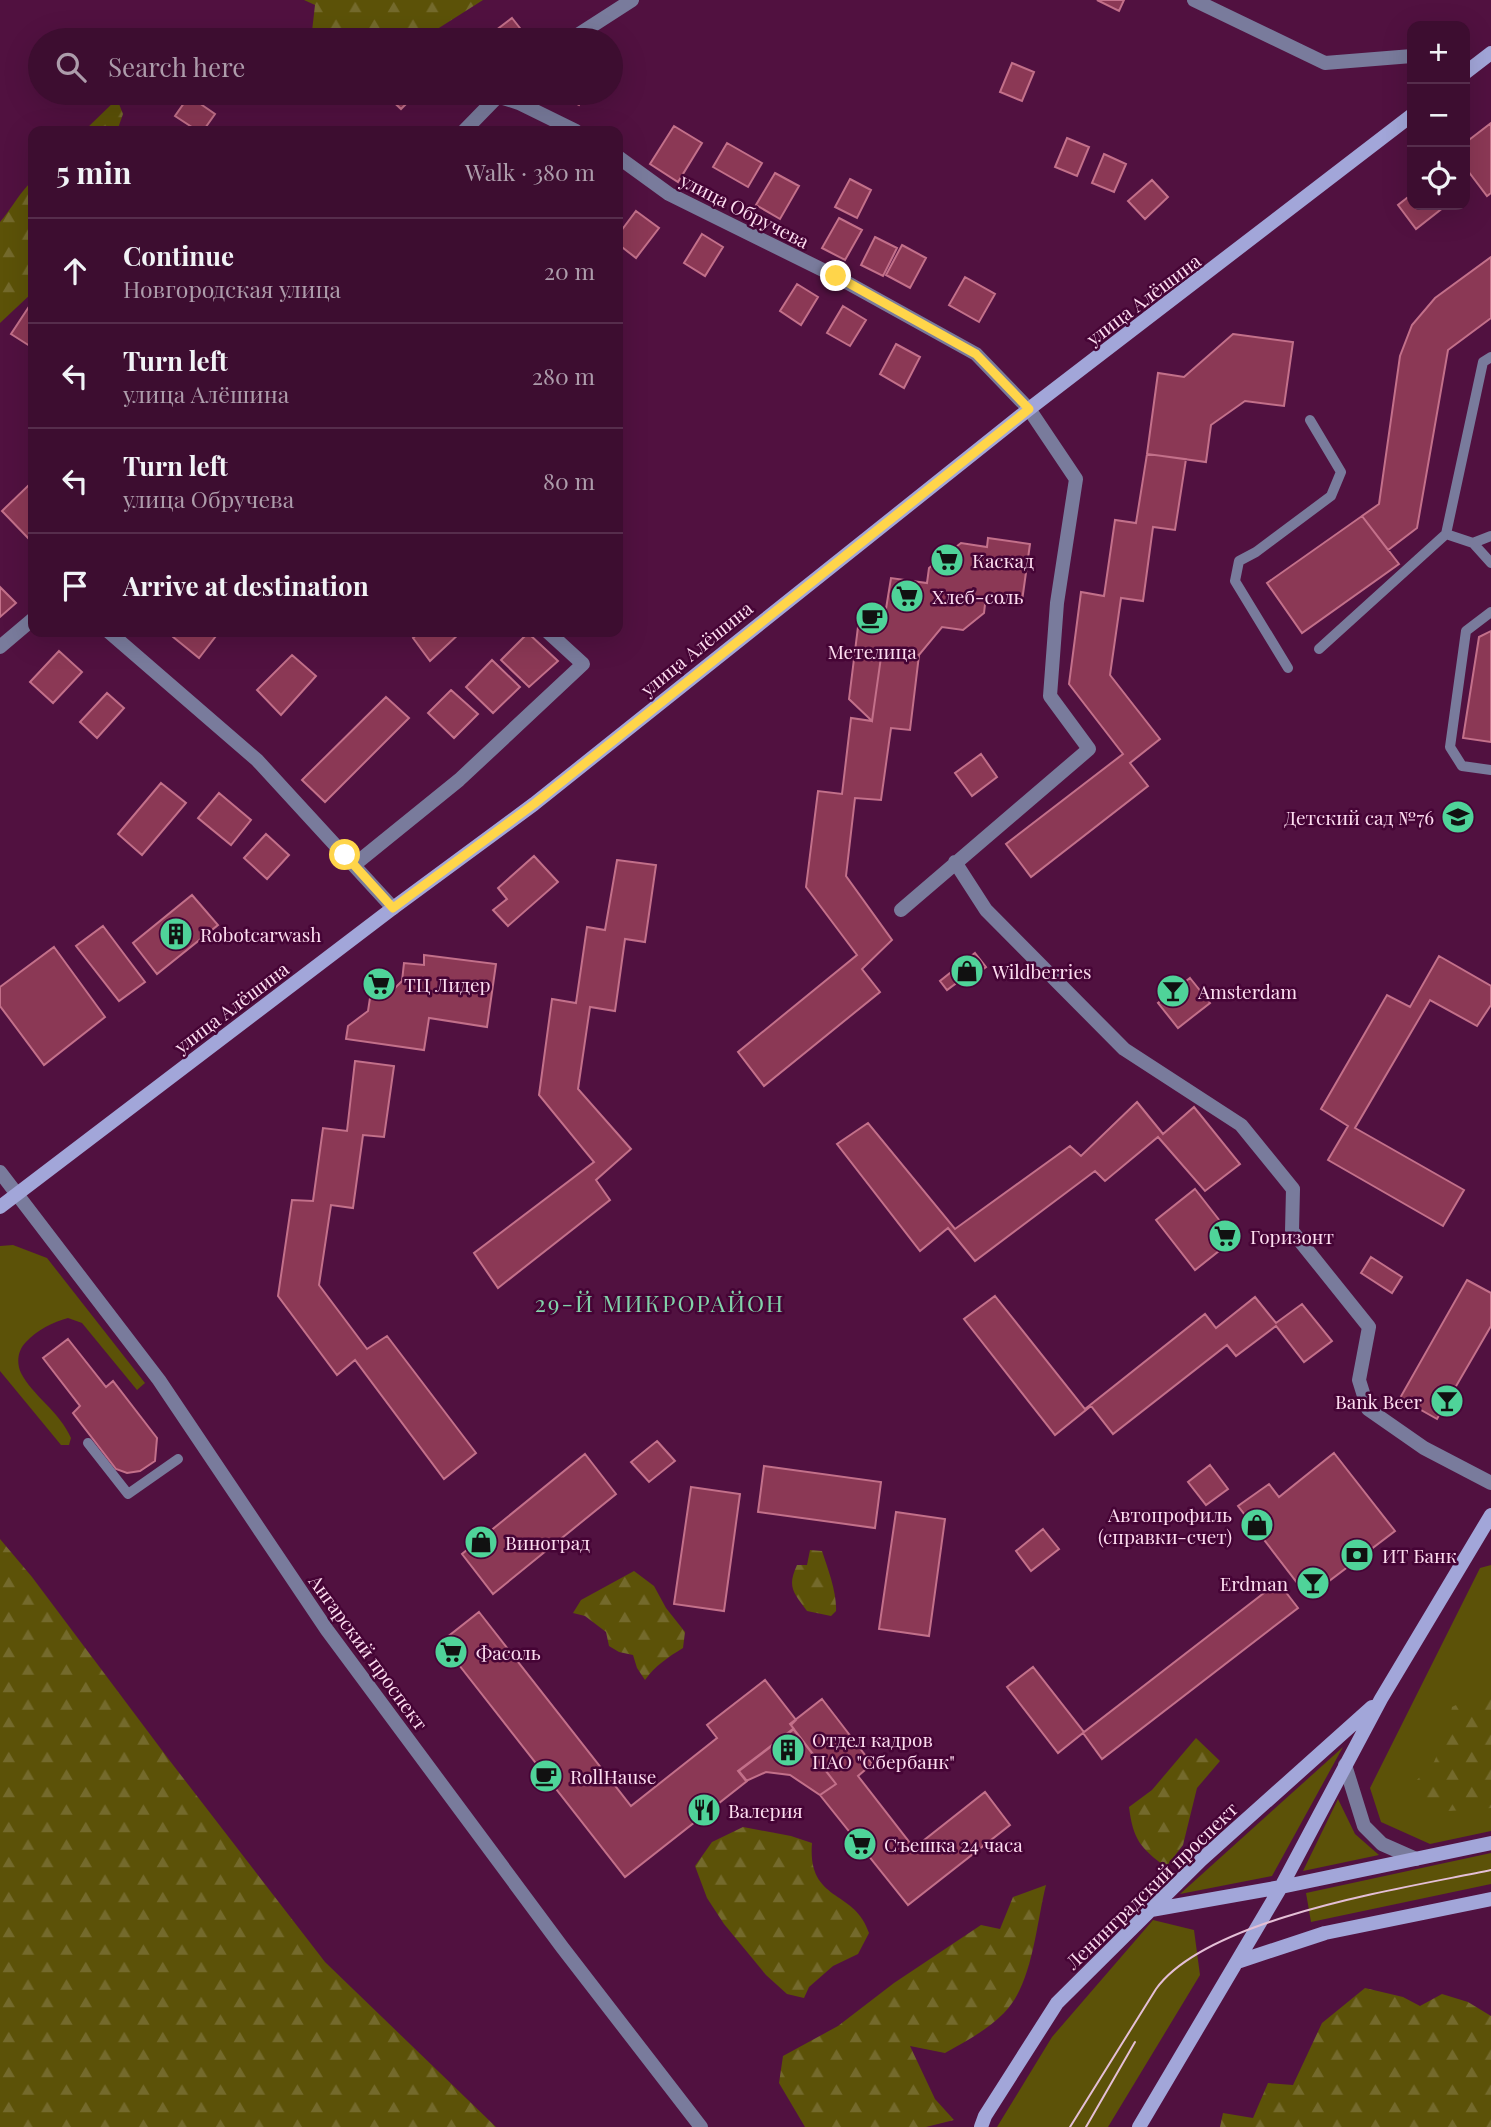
<!DOCTYPE html>
<html lang="en">
<head>
<meta charset="utf-8">
<style>
	:root { --surface:#3d0d30; --page:#481b3c; --text:#f1f3f6; --muted:#ad9cab; --line:#562d4c }
	body { margin:0; font-family:"Playfair Display",serif; background:var(--page); color:var(--text) }
	.controls { position:absolute; right:21px; top:21px; display:grid; overflow:hidden; border-radius:14px; box-shadow:0 7px 28px #0002 }
	.controls button { width:63px; height:63px; display:grid; place-items:center; padding:0; border:0; border-bottom:2px solid var(--line); background:var(--surface); color:var(--text); font:35px sans-serif }
	.stop { position:absolute; width:21px; height:21px; margin:-16px; border:5px solid #ffd54a; border-radius:50%; background:#fff }
	.stop.end { background:#ffd54a; border-color:#fff; box-shadow:0 2px 7px #0008 }
	.list { margin:0; padding:0; list-style:none }
	h2 { display:flex; justify-content:space-between; align-items:center; height:91px; margin:0; padding:0 28px; font-size:30px }
	h2 small { font-size:23px; font-weight:400; color:var(--muted) }
	.list li { display:grid; grid-template-columns:46px 1fr auto; gap:21px; align-items:center; box-sizing:border-box; height:105px; padding:0 28px; border-top:2px solid var(--line) }
	.list b { display:block; font-size:26px; white-space:nowrap }
	.list p { margin:0; font-size:23px; white-space:nowrap; color:var(--muted) }
	.list em { font-size:23px; font-style:normal; color:var(--muted) }
	.icon { flex:none; width:38px; height:38px; fill:none; stroke:currentColor; stroke-width:2; stroke-linecap:round; stroke-linejoin:round }
	.map { position:relative; flex:none; width:1491px; height:2127px; overflow:hidden }
	.search { position:absolute; background:var(--surface); box-shadow:0 7px 28px #0002; left:28px; top:28px; width:595px; height:77px; display:flex; align-items:center; gap:18px; box-sizing:border-box; padding:0 24px; border-radius:38px; color:var(--muted); font-size:26px }
	.panel { position:absolute; background:var(--surface); box-shadow:0 7px 28px #0002; left:28px; top:126px; width:595px; height:511px; border-radius:14px }
	.map>svg:first-child { display:block }
	.green { fill:#5c5208 }
	.forest { fill:url(#forest-firs) }
	.building { fill:#8b3855; stroke:#c3708a; stroke-width:2 }
	.lines { fill:none; stroke-linecap:round; stroke-linejoin:round }
	.lane { stroke:#797b9c; stroke-width:10 }
	.street { stroke:#797b9c; stroke-width:14 }
	.secondary { stroke:#a2a6d9; stroke-width:14 }
	.tram { stroke:#e4bfd6; stroke-width:2 }
	.route { stroke:#ffd54a; stroke-width:9 }
	.labels { text-anchor:middle; dominant-baseline:central; stroke-width:5; stroke-linejoin:round; paint-order:stroke }
	.street-label { font-size:19px; fill:#fdddf0; stroke:#450435 }
	.poi-label { font-size:19px; fill:#fdddf0; stroke:#450435; text-anchor:start }
	.quarter-label { font-size:23px; letter-spacing:2px; fill:#82d3aa; stroke:#450435 }
</style>
</head>
<body>
<div class="map">
<svg width="1491" height="2127" viewBox="0 0 1491 2127">
	<defs>
		<pattern id="forest-firs" width="22" height="20" patternUnits="userSpaceOnUse" patternTransform="scale(1.75)"><rect width="22" height="20" fill="#5c5208"/><path d="M5 1l3.5 6h-7zM16 11l3.5 6h-7z" fill="#746a2c"/></pattern>
	</defs>
	<rect width="100%" height="100%" fill="#511140"/>
	<path class="green" d="M13,1245L47,1258L145,1383L137,1390L82,1323L68,1318C53,1322 37,1330 26,1342C18,1350 16,1362 21,1373C32,1395 60,1412 71,1438L69,1445H61L0,1371V1246Z
		M1491,1565V1831L1430,1844L1381,1822L1370,1788L1480,1568Z
		M1343,1747L1272,1876L1180,1894Z
		M1338,1799L1355,1834L1379,1855L1303,1871Z
		M1491,1853V1884L1311,1922L1306,1893Z
		M1153,1920L1194,1930L1200,1975L1108,2127H997L1052,2037Z"/>
	<path class="forest" d="M304,0H483L420,40H311L315,5Z
		M117,99L123,114L117,131H84Z
		M33,180V292L0,323V222C12,208 20,192 33,180Z
		M0,1539L32,1577L170,1761L325,1962L496,2127H0Z
		M810,1550L822,1551C828,1569 837,1593 836,1611L831,1616L807,1611C793,1592 787,1587 797,1565H807Z
		M634,1571L654,1586L666,1608L685,1632L683,1648C668,1657 655,1666 645,1680L637,1668L633,1655L619,1652L609,1646L606,1632L585,1616L573,1613L581,1600Z
		M1491,1683V1808L1449,1811L1424,1809L1414,1799L1416,1781L1434,1762L1447,1732L1452,1707L1486,1690Z
		M1196,1738L1220,1761L1197,1788L1183,1845L1166,1867C1140,1848 1133,1839 1129,1807L1152,1790Z
		M743,1827L791,1836L812,1843C807,1903 855,1889 869,1933L858,1954L833,1966L809,1987L804,1998L787,1994L766,1975L724,1924L707,1898L695,1866L712,1842Z
		M1046,1885C1036,1924 1033,1984 1004,2013C987,2030 965,2042 945,2053L910,2046L935,2099L954,2120L926,2127H805L779,2083L783,2056L838,2026L894,1983L981,1925L1000,1929L1013,1897Z
		M1365,1988L1403,1997L1420,2006L1442,1994L1468,2002L1491,2016V2127H1220L1223,2113L1253,2118L1268,2083L1293,2085L1322,2023Z"/>
	<path class="building" d="M1097,0H1124L1119,11Z
		M512,18L527,37L523,40H489L487,37Z
		M1012,63L1034,72L1022,101L1000,92Z
		M384,93H417L401,109Z
		M554,93H585L579,105Z
		M189,96L215,114L203,131H198L175,116Z
		M1491,123V193L1487,196L1465,167V143Z
		M674,126L702,143L678,182L650,164Z
		M1067,138L1089,147L1077,176L1055,167Z
		M727,143L762,163L748,187L713,167Z
		M1104,154L1126,164L1114,192L1092,183Z
		M775,173L799,186L780,219L756,205Z
		M850,179L871,190L857,218L835,207Z
		M1152,180L1168,197L1145,219L1128,201Z
		M1412,194V205H1441L1444,207L1416,229L1398,205Z
		M636,211L659,228L636,258L618,244V235Z
		M839,218L862,230L845,260L822,248Z
		M702,234L723,247L705,276L684,263Z
		M875,237L897,248L883,276L861,265Z
		M902,245L926,258L910,288L886,275Z
		M1491,257V318L1448,350L1417,528L1388,550L1362,516L1379,504L1400,356L1412,325L1435,298Z
		M965,277L995,294L979,322L949,305Z
		M797,284L818,297L801,325L780,311Z
		M32,302L33,303V348L11,334Z
		M843,306L866,320L850,346L827,333Z
		M1233,334L1293,342L1284,406L1245,401L1211,425L1206,462L1147,454L1158,373L1184,377Z
		M896,344L920,357L904,388L880,374Z
		M1147,454L1186,459L1175,530L1153,527L1143,601L1121,598L1110,675L1160,739L1130,763L1148,786L1031,877L1006,844L1123,754L1069,684L1081,592L1104,596L1115,520L1136,523Z
		M33,481V535L29,539L2,511Z
		M1362,516L1399,564L1302,633L1267,583Z
		M988,538L1030,544L1022,601L986,596L984,613L963,630L942,627L919,655L882,650L872,721L849,699L860,611L885,615L891,578L927,583L929,568L961,543L987,547Z
		M0,587L16,603L0,617Z
		M1491,631V742L1463,738L1479,637Z
		M167,632H219L199,658Z
		M420,632H461L430,661L413,638Z
		M528,633L558,661L529,687L501,660Z
		M882,650L919,655L910,730L891,728L881,800L855,798L846,876L892,940L862,969L880,992L764,1086L738,1052L857,955L806,887L818,791L842,794L851,718L872,721Z
		M59,651L82,672L53,703L30,682Z
		M292,655L316,676L281,715L257,690Z
		M492,660L520,687L493,713L466,687Z
		M451,690L478,714L454,738L428,713Z
		M107,693L124,708L97,738L80,722Z
		M386,697L409,718L325,802L302,780Z
		M981,754L997,777L972,796L955,773Z
		M161,783L186,803L142,855L118,834Z
		M219,793L251,820L231,845L198,818Z
		M266,834L289,855L267,879L244,858Z
		M534,856L558,882L508,926L493,910L507,899L498,888Z
		M617,860L656,865L645,942L625,939L615,1011L590,1007L578,1089L631,1149L596,1180L610,1200L498,1288L474,1253L594,1162L539,1095L552,999L576,1003L587,927L605,930Z
		M192,895L218,925L157,974L133,943Z
		M103,926L145,982L119,1001L76,946Z
		M54,947L105,1017L44,1065L0,1006V987Z
		M975,953L986,967L969,980L966,976L947,990L940,981Z
		M424,955L496,964L487,1027L429,1018L424,1050L346,1039L348,1026L368,1011L372,985L395,988L402,981L404,963L424,965Z
		M1439,956L1491,986V1005L1477,1026L1430,1000L1355,1128L1464,1190L1443,1226L1328,1160L1348,1126L1321,1109L1387,995L1410,1007Z
		M1190,978L1210,1003L1178,1028L1158,1003Z
		M355,1061L394,1066L384,1137L363,1135L353,1208L331,1205L319,1285L367,1349L387,1336L476,1453L444,1479L355,1360L337,1375L278,1296L292,1200L313,1201L323,1128L347,1131Z
		M1137,1102L1163,1134L1194,1107L1240,1164L1205,1191L1158,1137L1105,1181L1095,1171L975,1261L948,1228L920,1251L837,1144L868,1123L955,1229L1070,1146L1081,1156Z
		M1195,1189L1234,1239L1195,1270L1156,1220Z
		M1371,1257L1402,1277L1392,1293L1361,1273Z
		M1467,1280L1491,1293V1326L1437,1419L1400,1398Z
		M995,1296L1085,1409L1205,1314L1216,1328L1255,1297L1276,1323L1302,1304L1332,1341L1304,1362L1276,1326L1236,1356L1227,1345L1113,1434L1091,1406L1055,1435L964,1319Z
		M68,1339L106,1387L113,1381L157,1438L155,1461L140,1471L127,1473L116,1469L73,1413L80,1406L43,1358Z
		M657,1441L675,1461L649,1482L631,1462Z
		M1334,1453L1395,1531L1308,1597L1238,1506L1269,1484L1279,1497Z
		M585,1454L616,1494L493,1594L462,1554Z
		M1210,1465L1228,1489L1206,1505L1188,1482Z
		M764,1466L881,1482L875,1528L758,1512Z
		M691,1487L740,1494L724,1611L674,1604Z
		M896,1512L945,1519L929,1636L879,1629Z
		M1043,1529L1059,1549L1031,1571L1016,1551Z
		M1278,1582L1298,1608L1102,1759L1083,1733L1058,1753L1007,1687L1033,1667L1084,1732Z
		M479,1612L631,1806L717,1738L707,1725L765,1680L796,1720L791,1725L794,1729L739,1771L747,1781L625,1877L441,1642Z
		M822,1699L872,1764L858,1776L914,1848L985,1792L1010,1825L908,1905L820,1795L836,1784L790,1724Z
		M793,1729L836,1784L820,1795L790,1775L766,1772L746,1781L738,1771Z"/>
	<g class="lines">
		<path class="lane" d="M1446,534L1473,543L1491,536
			M1473,543L1491,563
			M1491,612L1466,631L1450,747L1462,766L1491,770
			M1319,649L1446,534L1483,362L1491,357
			M1288,668L1235,581L1239,561L1256,552L1331,496L1341,472L1310,420
			M88,1443L128,1494L178,1459"/>
		<path class="street" d="M1194,0L1325,63L1412,56
			M570,40L632,0
			M497,96L519,103L576,131
			M464,131L501,93
			M618,157L669,194L837,277L976,354L1029,409L1076,479L1057,603L1050,696L1089,749L901,910
			M109,632L257,760L393,908
			M0,647L33,619
			M955,862L986,910L1124,1049L1241,1125L1293,1189L1292,1231L1369,1327L1359,1380L1368,1409L1424,1448L1491,1483
			M354,865L459,780L583,664L548,632
			M0,1172L159,1380L327,1630L562,1947L701,2127
			M1345,1765L1364,1826L1382,1844L1416,1859"/>
		<path class="secondary" d="M1465,73L1491,53
			M0,1207L393,908L534,804L1029,409L1412,115
			M1151,1910L1281,1887L1491,1843
			M1237,1962L1325,1933L1491,1899
			M981,2127L985,2116L1057,2003L1201,1860L1372,1707
			M1139,2127L1281,1887L1381,1699L1491,1515"/>
		<path class="tram" d="M1070,2127L1156,1989C1208,1917 1406,1888 1491,1870
			M1086,2127L1135,2042"/>
	</g>
	<g class="lines">
		<path class="route" d="M345,855L393,908L534,804L1029,409L976,354L836,276"/>
	</g>
	<defs>
		<symbol id="supermarket-disc" viewBox="-11 -11 22 22"><circle r="9.5" fill="#4fd399" stroke="#450435"/><path d="M-6-5.5h2.5l.6 2H6L4.5 2H-2.5L-4.4-4H-6ZM-1.5 3.2a1.3 1.3 0 1 0 .1 0ZM3 3.2a1.3 1.3 0 1 0 .1 0Z" fill="#111"/></symbol>
		<symbol id="cafe-disc" viewBox="-11 -11 22 22"><circle r="9.5" fill="#4fd399" stroke="#450435"/><path d="M-5.5-4.5H6V0H3Q3 3.5 0 3.5H-2.5Q-5.5 3.5-5.5 0ZM3-3.2v2h1.7v-2ZM-6 4.5H4V6H-6Z" fill="#111"/></symbol>
		<symbol id="school-disc" viewBox="-11 -11 22 22"><circle r="9.5" fill="#4fd399" stroke="#450435"/><path d="M0-5L7-2L0 1L-7-2ZM-4 1L0 2.5L4 1V4Q0 6-4 4Z" fill="#111"/></symbol>
		<symbol id="building-disc" viewBox="-11 -11 22 22"><circle r="9.5" fill="#4fd399" stroke="#450435"/><path d="M-4-6H4V6H1V3H-1V6H-4ZM-2.5-4.3h1.7v1.8h-1.7ZM.8-4.3h1.7v1.8H.8ZM-2.5-1h1.7V.8h-1.7ZM.8-1h1.7V.8H.8Z" fill="#111"/></symbol>
		<symbol id="shop-disc" viewBox="-11 -11 22 22"><circle r="9.5" fill="#4fd399" stroke="#450435"/><path d="M-5-2.5h2.3a2.7 3.5 0 0 1 5.4 0H5L5.5 6h-11ZM-1.5-2.5h3a1.5 2.3 0 0 0-3 0Z" fill="#111"/></symbol>
		<symbol id="bar-disc" viewBox="-11 -11 22 22"><circle r="9.5" fill="#4fd399" stroke="#450435"/><path d="M-6-5H6L.8 .8V4.5H3.5V6h-7V4.5H-.8V.8Z" fill="#111"/></symbol>
		<symbol id="bank-disc" viewBox="-11 -11 22 22"><circle r="9.5" fill="#4fd399" stroke="#450435"/><path d="M-6-4H6V4H-6ZM0-2.3a2.3 2.3 0 1 0 0 4.6a2.3 2.3 0 1 0 0-4.6Z" fill="#111"/></symbol>
		<symbol id="restaurant-disc" viewBox="-11 -11 22 22"><circle r="9.5" fill="#4fd399" stroke="#450435"/><path d="M-5-6h1v4h1v-4h1v4h1v-4h1v5L-1.5 .5V6h-2V.5L-5-1ZM5-6V6H3V1.5H1.5Q1.5-4 5-6Z" fill="#111"/></symbol>
	</defs>
	<g fill-rule="evenodd">
		<use href="#supermarket-disc" x="928" y="541" width="38" height="38"/>
		<use href="#supermarket-disc" x="888" y="577" width="38" height="38"/>
		<use href="#cafe-disc" x="853" y="599" width="38" height="38"/>
		<use href="#school-disc" x="1439" y="798" width="38" height="38"/>
		<use href="#building-disc" x="157" y="915" width="38" height="38"/>
		<use href="#shop-disc" x="948" y="952" width="38" height="38"/>
		<use href="#supermarket-disc" x="360" y="965" width="38" height="38"/>
		<use href="#bar-disc" x="1154" y="972" width="38" height="38"/>
		<use href="#supermarket-disc" x="1206" y="1217" width="38" height="38"/>
		<use href="#bar-disc" x="1428" y="1382" width="38" height="38"/>
		<use href="#shop-disc" x="1238" y="1506" width="38" height="38"/>
		<use href="#shop-disc" x="462" y="1523" width="38" height="38"/>
		<use href="#bank-disc" x="1338" y="1536" width="38" height="38"/>
		<use href="#bar-disc" x="1294" y="1564" width="38" height="38"/>
		<use href="#supermarket-disc" x="432" y="1633" width="38" height="38"/>
		<use href="#building-disc" x="769" y="1731" width="38" height="38"/>
		<use href="#cafe-disc" x="527" y="1757" width="38" height="38"/>
		<use href="#restaurant-disc" x="685" y="1791" width="38" height="38"/>
		<use href="#supermarket-disc" x="841" y="1825" width="38" height="38"/>
	</g>
	<g class="labels">
		<g class="street-label">
			<text transform="translate(745 210) rotate(27)">улица Обручева</text>
			<text transform="translate(1143 299) rotate(-37)">улица Алёшина</text>
			<text transform="translate(696 648) rotate(-39)">улица Алёшина</text>
			<text transform="translate(231 1007) rotate(-37)">улица Алёшина</text>
			<text transform="translate(369 1652) rotate(54)">Ангарский проспект</text>
			<text transform="translate(1151 1885) rotate(-44)">Ленинградский проспект</text>
		</g>
		<g class="poi-label">
			<text x="972" y="560">Каскад</text>
			<text x="932" y="596">Хлеб-соль</text>
			<text x="872" y="651" text-anchor="middle">Метелица</text>
			<text x="1434" y="817" text-anchor="end">Детский сад №76</text>
			<text x="200" y="934">Robotcarwash</text>
			<text x="992" y="971">Wildberries</text>
			<text x="404" y="984">ТЦ Лидер</text>
			<text x="1198" y="991">Amsterdam</text>
			<text x="1250" y="1236">Горизонт</text>
			<text x="1422" y="1401" text-anchor="end">Bank Beer</text>
			<text x="1232" y="1514" text-anchor="end">Автопрофиль<tspan x="1232" dy="22">(справки-счет)</tspan></text>
			<text x="505" y="1542">Виноград</text>
			<text x="1382" y="1555">ИТ Банк</text>
			<text x="1288" y="1583" text-anchor="end">Erdman</text>
			<text x="476" y="1652">Фасоль</text>
			<text x="812" y="1739">Отдел кадров<tspan x="812" dy="22">ПАО "Сбербанк"</tspan></text>
			<text x="570" y="1776">RollHause</text>
			<text x="728" y="1810">Валерия</text>
			<text x="884" y="1844">Съешка 24 часа</text>
		</g>
		<g class="quarter-label">
			<text x="660" y="1302">29-Й МИКРОРАЙОН</text>
		</g>
	</g>
</svg>
<div class="controls">
<button>+</button>
<button>−</button>
<button><svg class="icon" aria-label="locate" viewBox="0 0 24 24"><circle cx="12" cy="12" r="6"/><path d="M12 2v4M12 18v4M2 12h4M18 12h4"/></svg></button>
</div>
<div class="stop" style="left:345px;top:855px"></div>
<div class="stop end" style="left:836px;top:276px"></div>
<div class="search"><svg class="icon" aria-label="search" viewBox="0 0 24 24"><circle cx="10" cy="10" r="6"/><path d="M15 15l6 6"/></svg>Search here</div>
<section class="panel">
<h2>5 min<small>Walk · 380 m</small></h2>
<ul class="list">
<li><svg class="icon" aria-label="ahead" viewBox="0 0 24 24"><path d="M12 20V5M6 11l6-6 6 6"/></svg><div><b>Continue</b><p>Новгородская улица</p></div><em>20 m</em></li>
<li><svg class="icon" aria-label="left" viewBox="0 0 24 24"><path d="M17 20v-9H6M10 6l-5 5 5 5"/></svg><div><b>Turn left</b><p>улица Алёшина</p></div><em>280 m</em></li>
<li><svg class="icon" aria-label="left" viewBox="0 0 24 24"><path d="M17 20v-9H6M10 6l-5 5 5 5"/></svg><div><b>Turn left</b><p>улица Обручева</p></div><em>80 m</em></li>
<li><svg class="icon" aria-label="arrive" viewBox="0 0 24 24"><path d="M6 21V4h12l-3 4 3 4H6"/></svg><div><b>Arrive at destination</b></div></li>
</ul>
</section>
</div>
</body>
</html>
